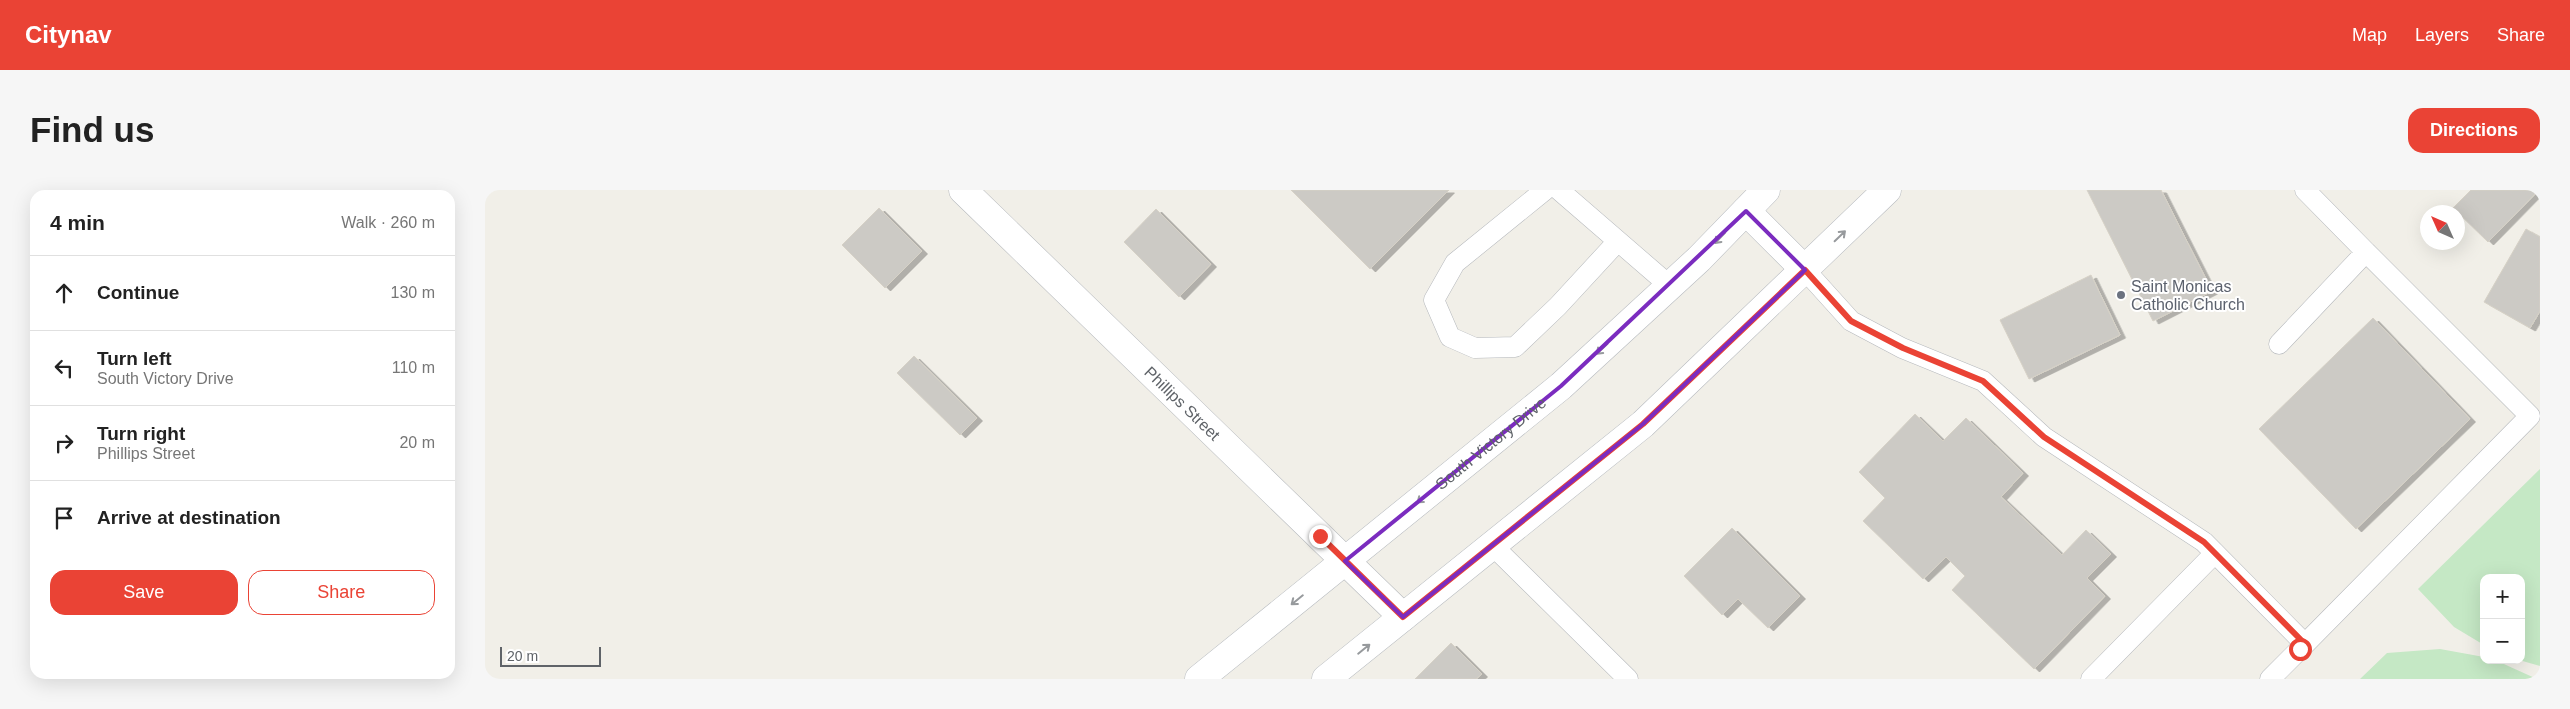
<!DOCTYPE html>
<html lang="en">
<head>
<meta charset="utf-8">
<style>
	:root { --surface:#fff; --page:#f6f6f6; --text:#222; --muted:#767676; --line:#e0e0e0; --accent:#ea4335 }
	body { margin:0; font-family:Helvetica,sans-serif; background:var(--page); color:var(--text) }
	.controls { position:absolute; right:15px; bottom:15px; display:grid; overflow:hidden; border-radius:10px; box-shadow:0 5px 20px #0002 }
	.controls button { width:45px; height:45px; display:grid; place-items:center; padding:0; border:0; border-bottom:1px solid var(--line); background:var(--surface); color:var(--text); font:25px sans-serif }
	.compass { position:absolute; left:1935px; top:15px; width:45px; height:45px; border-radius:50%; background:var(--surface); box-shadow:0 5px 20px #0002; rotate:315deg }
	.scale { position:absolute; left:15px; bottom:12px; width:101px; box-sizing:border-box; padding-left:5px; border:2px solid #5f6368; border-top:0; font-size:14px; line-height:18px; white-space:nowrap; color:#5f6368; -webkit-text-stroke:4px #fff; paint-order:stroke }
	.stop { position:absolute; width:15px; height:15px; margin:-11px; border:4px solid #ea4335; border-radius:50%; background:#fff }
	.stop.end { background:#ea4335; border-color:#fff; box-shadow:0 1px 5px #0008 }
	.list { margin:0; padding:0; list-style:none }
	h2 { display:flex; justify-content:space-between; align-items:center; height:65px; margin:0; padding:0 20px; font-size:21px }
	h2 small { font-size:16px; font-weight:400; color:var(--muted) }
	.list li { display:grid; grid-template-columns:32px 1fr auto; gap:15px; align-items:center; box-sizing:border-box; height:75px; padding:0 20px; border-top:1px solid var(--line) }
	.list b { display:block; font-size:19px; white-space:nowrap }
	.list p { margin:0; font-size:16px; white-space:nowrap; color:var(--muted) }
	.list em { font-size:16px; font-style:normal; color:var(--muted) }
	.actions { display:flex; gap:10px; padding:15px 20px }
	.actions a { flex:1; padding:11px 0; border:1px solid var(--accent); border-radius:15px; text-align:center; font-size:18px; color:var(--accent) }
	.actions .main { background:var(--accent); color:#fff }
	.icon { flex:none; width:28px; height:28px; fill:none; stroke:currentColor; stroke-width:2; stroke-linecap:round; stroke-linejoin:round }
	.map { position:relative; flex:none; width:2055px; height:489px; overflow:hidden; border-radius:15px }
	header { display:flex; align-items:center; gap:30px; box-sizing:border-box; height:70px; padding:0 25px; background:var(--accent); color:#fff }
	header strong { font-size:24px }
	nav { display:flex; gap:28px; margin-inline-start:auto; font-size:18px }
	.intro { display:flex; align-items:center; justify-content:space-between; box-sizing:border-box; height:120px; padding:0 30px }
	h1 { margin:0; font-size:35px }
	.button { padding:12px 22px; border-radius:15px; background:var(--accent); color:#fff; font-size:18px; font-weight:700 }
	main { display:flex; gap:30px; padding:0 30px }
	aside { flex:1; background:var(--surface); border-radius:15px; box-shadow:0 5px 20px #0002 }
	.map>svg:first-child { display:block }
	.green { fill:#c5e8c5 }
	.building { fill:#cccac5; stroke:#d6d1c6; filter:url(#shadow) }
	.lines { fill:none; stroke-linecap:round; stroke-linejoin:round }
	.service-casing { stroke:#b5b8bc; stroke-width:21 }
	.minor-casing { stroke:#b5b8bc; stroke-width:29 }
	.secondary-casing { stroke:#b6babf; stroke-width:29 }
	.service { stroke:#fff; stroke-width:20 }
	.minor { stroke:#fff; stroke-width:28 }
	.secondary { stroke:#fff; stroke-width:28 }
	.oneway { stroke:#979a9d }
	.route { stroke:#ea4335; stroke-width:6 }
	.marked { fill:none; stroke:#7b2cbf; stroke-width:4; stroke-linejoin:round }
	.worship-dot { fill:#6b7280; stroke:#fff; stroke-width:2 }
	.labels { text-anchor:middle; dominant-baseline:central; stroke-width:4; stroke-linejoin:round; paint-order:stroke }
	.worship-label { font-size:16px; fill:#5b616d; stroke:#fff; text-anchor:start }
	.street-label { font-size:16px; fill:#5f6368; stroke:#fff }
</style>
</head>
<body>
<header>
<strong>Citynav</strong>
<nav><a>Map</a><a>Layers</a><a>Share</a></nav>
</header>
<div class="intro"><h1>Find us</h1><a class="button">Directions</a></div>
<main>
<aside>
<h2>4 min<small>Walk · 260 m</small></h2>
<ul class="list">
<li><svg class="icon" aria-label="ahead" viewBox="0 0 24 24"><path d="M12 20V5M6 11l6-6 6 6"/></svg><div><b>Continue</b></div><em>130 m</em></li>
<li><svg class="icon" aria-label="left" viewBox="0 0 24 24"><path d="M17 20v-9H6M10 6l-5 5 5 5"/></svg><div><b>Turn left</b><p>South Victory Drive</p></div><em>110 m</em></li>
<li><svg class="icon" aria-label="right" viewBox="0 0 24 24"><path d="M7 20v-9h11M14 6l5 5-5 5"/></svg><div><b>Turn right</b><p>Phillips Street</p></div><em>20 m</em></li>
<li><svg class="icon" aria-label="arrive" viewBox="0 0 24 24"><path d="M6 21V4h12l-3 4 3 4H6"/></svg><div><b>Arrive at destination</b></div></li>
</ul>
<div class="actions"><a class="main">Save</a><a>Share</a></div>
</aside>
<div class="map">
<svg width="2055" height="489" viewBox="0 0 2055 489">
	<defs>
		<filter id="shadow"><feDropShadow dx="5.5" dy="3" stdDeviation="0" flood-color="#0004"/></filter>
	</defs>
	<rect width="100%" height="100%" fill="#f1efe8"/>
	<path class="green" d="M2055,279V476L2034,470H2036V388H1999V455L1969,437L1933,399Z
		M1955,459L1999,467V470H2010L2052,489H1875L1902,463Z"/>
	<path class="building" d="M806,0H964L885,79Z
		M1602,0H1676L1727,101L1668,131Z
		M1986,0H2054L2003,52L1968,18Z
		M394,18L437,61L400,98L357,55Z
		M671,19L726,74L694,107L639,52Z
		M2041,39L2055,47V121L2045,138L1999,112Z
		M1606,85L1635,145L1544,189L1515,130Z
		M1888,128L1985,229L1871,339L1774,239Z
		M429,166L492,228L475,245L412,183Z
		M1430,224L1458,251L1481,228L1538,283L1516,307L1577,365L1601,340L1626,364L1602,388L1620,406L1549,479L1467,400L1480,386L1461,367L1438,389L1378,331L1400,308L1374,282Z
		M1247,338L1315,406L1283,438L1253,409L1237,425L1199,386Z
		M966,453L997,484L991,489H930Z"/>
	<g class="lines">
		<defs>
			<path id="service" d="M1060,0L970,73L949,110L965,147L990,158L1030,157L1073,116L1133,51
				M1074,0L1185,96
				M1320,80L1366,131L1417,158L1498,191L1559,247L1719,352L1820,454L1785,489
				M1794,154L1881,62L1820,0
				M1007,355L1143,489
				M1820,454L2045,226L1881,62
				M1606,489L1730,363"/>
			<g id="minor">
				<path id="s1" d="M478,0L918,427"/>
			</g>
			<g id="secondary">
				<path d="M1261,21L1320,80"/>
				<path id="s2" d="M714,489L1076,196L1214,69L1281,0"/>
				<path d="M841,489L1158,234L1402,0"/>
			</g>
		</defs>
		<use href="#service" class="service-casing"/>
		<use href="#minor" class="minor-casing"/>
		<use href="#secondary" class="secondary-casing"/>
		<use href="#service" class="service"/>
		<use href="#minor" class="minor"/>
		<use href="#secondary" class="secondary"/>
	</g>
	<defs><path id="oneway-shaft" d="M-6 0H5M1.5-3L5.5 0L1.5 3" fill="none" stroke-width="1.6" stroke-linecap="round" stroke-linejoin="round" transform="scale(1.25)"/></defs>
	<g class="oneway">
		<use href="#oneway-shaft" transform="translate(1355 46) rotate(-44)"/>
		<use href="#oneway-shaft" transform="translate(1235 48) rotate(134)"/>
		<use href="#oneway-shaft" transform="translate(1117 159) rotate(137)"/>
		<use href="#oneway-shaft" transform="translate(938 308) rotate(141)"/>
		<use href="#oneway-shaft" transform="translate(812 410) rotate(141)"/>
		<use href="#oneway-shaft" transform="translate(879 459) rotate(-39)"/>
	</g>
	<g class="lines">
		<path class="route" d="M835,346L918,427L1158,234L1320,80L1366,131L1418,158L1498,191L1559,247L1719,352L1820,454L1815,459"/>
	</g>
	<path class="marked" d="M1261,21L1320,80L1158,234L918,427L860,371L1076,196Z"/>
	<circle class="worship-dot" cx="1636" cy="105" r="5"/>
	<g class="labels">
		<g class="worship-label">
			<text x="1646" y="96">Saint Monicas<tspan x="1646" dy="18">Catholic Church</tspan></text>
		</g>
		<g class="street-label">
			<text stroke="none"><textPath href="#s1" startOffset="306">Phillips Street</textPath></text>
			<text stroke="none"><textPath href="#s2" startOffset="375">South Victory Drive</textPath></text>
		</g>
	</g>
</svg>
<div class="controls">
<button>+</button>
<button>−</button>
</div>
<svg class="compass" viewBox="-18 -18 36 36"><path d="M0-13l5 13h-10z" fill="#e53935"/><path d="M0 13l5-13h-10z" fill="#767676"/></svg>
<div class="scale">20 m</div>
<div class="stop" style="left:1815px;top:459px"></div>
<div class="stop end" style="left:835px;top:346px"></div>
</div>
</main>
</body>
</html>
